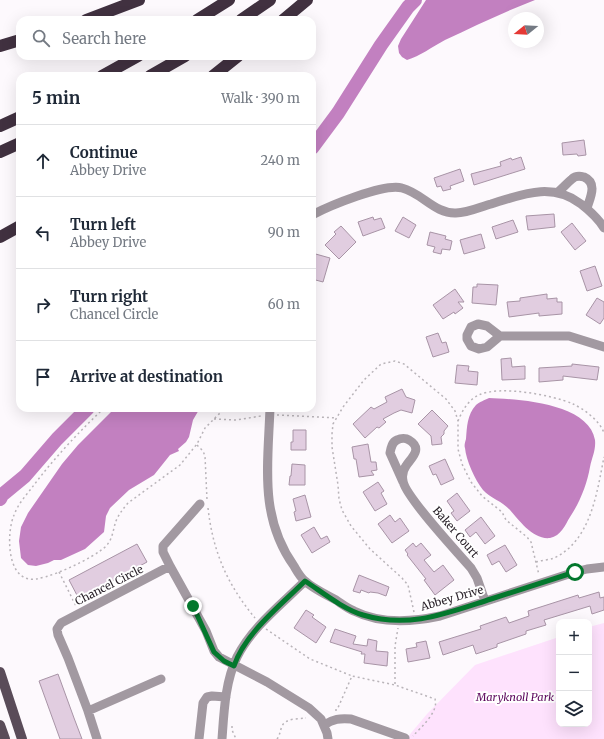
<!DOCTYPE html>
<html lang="en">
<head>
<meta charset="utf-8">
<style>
	:root { --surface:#fff; --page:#f6f6f7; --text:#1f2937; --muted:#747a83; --line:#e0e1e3 }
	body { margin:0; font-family:Merriweather,serif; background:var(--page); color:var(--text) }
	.controls { position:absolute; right:12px; bottom:12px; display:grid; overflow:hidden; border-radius:8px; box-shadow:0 4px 16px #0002 }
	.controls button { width:36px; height:36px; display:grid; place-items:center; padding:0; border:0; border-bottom:1px solid var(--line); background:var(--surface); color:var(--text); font:20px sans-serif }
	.compass { position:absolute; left:508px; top:12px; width:36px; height:36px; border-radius:50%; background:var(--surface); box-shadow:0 4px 16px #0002; rotate:252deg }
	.stop { position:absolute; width:12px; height:12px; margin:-9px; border:3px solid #03782d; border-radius:50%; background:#fff }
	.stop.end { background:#03782d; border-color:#fff; box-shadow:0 1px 4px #0008 }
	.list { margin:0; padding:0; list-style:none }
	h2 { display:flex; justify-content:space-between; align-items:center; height:52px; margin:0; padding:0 16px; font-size:17px }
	h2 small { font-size:13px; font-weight:400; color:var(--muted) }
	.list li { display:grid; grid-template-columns:26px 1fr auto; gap:12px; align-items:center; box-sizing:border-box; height:72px; padding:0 16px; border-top:1px solid var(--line) }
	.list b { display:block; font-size:15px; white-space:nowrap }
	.list p { margin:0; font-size:13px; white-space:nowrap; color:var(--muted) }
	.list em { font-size:13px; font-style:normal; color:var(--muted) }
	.icon { flex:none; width:22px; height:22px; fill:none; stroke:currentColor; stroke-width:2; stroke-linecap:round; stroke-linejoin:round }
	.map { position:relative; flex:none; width:604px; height:739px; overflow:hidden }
	.search { position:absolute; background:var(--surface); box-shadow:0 4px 16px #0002; left:16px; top:16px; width:300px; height:44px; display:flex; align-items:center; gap:10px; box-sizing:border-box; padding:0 14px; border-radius:12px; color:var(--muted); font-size:15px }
	.panel { position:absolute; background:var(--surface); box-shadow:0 4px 16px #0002; left:16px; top:72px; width:300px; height:340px; border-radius:12px }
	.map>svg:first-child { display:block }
	.green { fill:#fee2fd }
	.water { fill:#c280c0 }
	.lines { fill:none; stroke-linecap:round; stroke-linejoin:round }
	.river { stroke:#c280c0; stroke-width:14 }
	.building { fill:#e1cde0; stroke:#a894a6 }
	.path { stroke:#b9b4b9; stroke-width:1.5; stroke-dasharray:2 3; stroke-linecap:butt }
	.street { stroke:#a299a1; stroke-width:9 }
	.primary { stroke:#5a4c59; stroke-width:10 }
	.highway { stroke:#413140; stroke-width:12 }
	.route { stroke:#03782d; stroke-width:5 }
	.labels { text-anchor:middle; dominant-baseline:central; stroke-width:4; stroke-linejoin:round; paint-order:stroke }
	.street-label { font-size:11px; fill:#2c242c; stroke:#fff }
	.park-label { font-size:11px; font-style:italic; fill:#5b055c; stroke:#fff }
</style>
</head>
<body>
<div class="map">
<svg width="604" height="739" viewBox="0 0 604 739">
	<rect width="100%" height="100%" fill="#fdf9fd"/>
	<path class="green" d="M604,623V739H406L427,714L475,665L559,637V724H589V627Z"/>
	<path class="water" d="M426,0H535C504,12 475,26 445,40C432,47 420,56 407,60L402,57L399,53L398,46L401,39Z
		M489,398C518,399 589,403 595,440C596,450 592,457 590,467C587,484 580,502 570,517C565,525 561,536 550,538C533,540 519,520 510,510C502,501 490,498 483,490C475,480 466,460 465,448C464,446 465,442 466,439C467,427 467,415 476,405C479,402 485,400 489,398Z
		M115,408H200L193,420L189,437L186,442L178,449L179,451L170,455L154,475L129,490L110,508L106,516L104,532L85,549L61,560H54L48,563L36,566L28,565L21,558L19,541L21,527L28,513L62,464L78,445Z"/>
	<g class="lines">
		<path class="river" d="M312,148L338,113L381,45L408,7L415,0
			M0,499L2,495L25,476L57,439L88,408"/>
	</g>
	<path class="building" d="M584,140L586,155L578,156L577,154L563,155L562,143Z
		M521,157L525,169L474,185L471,174L501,166L500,162L511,158L512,160Z
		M460,169L464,181L450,186L451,189L443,191L441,186L437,187L434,178Z
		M554,214L555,227L528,230L526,216Z
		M373,217L374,220L381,218L385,228L363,236L358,222Z
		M403,217L416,225L409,238L395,231Z
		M513,220L518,232L496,239L492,227Z
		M572,223L586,241L575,250L561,232Z
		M341,226L356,242L339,259L325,245L336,234L334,232Z
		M430,232L446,236L445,239L452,241L450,250L442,249L441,254L433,252L435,247L427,245Z
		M481,234L485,248L464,254L460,240Z
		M312,253L330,258L323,282L312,279Z
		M595,266L602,286L587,291L580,271Z
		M477,284L498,285L496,305L472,303L473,287H477Z
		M455,289L464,302H458L463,308L455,314L454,312L443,319L433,305Z
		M547,294V299L557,298V302H562V314L539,316V313L509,317L507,302L520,301V298Z
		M597,298L604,302V318L600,324L586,315Z
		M438,333L442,343L446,342L449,352L433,357L426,337Z
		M511,358L512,367L525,366V379L502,380L501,359Z
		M572,364L599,367L597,380L563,376V380L539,382V368L572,366Z
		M457,365L469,366L468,371L478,372L477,385L455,383Z
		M402,389L406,397L415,400L412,413L401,410L394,413L383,419L386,422L379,428L377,427L365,438L353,424L371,407L374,409L387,402L385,397Z
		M432,410L448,426L444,431V434L441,437L442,444L432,445L431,436L418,424Z
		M293,430H306V450H291V442H293Z
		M368,444L371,462H376L377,470L371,471L374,475L359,477L356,459H354L352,447Z
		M445,459L454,479L441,485L436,474L433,475L429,466Z
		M292,464L305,465V485H289L290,476H291Z
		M378,482L384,491L381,493L387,504L375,511L363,492Z
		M457,493L470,511L457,521L451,513L454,511L447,501Z
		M305,495L311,517L296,521L294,512L296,511L293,499Z
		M390,515L395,522L400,518L409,531L392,543L378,524Z
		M481,517L495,536L485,544L476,532L470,537L465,530Z
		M314,527L321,539L327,536L330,542L312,553L301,535Z
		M413,543L416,547L421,543L431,555L424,560L434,572L443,565L454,580L435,595L424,580L426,579L407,555L408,554L405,550Z
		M137,544L147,562L79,599L69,580Z
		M505,545L517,565L506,572L499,561L492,565L487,555Z
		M359,575L389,587L386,596L378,593L370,592L369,593L361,590L360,593L353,591Z
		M599,592L600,598L604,597V610L592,614L590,606L544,620L546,625L526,631V634L497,644V647L476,654L473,645L443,655L439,642L481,629L480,626L506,617L509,623L529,616L528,611L578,595L579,598Z
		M306,610L314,615L312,617L326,627L316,643L294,628Z
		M335,629L356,636L353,644L367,646L368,639L377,641L376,651L388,652L387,666L364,663L365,654H361L362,652L330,642Z
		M426,641L430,658L408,662L406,649L417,647L416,643Z
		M58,674L74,718L82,739H60L39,681Z"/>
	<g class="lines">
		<path class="path" d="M104,408C79,432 55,457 34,485C27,494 18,504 14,515C7,531 6,575 29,579C44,582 96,557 106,546C113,539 113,529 116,521C119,514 123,509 128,503L180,465L197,444L205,428L225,408
			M277,415L337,418
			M214,419L236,420L261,416
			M458,421C462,411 469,399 479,395C499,385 553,395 573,404C584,409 600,421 604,433
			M197,445L203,451L205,456L207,500
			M208,508C213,552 227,584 255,618
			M536,562C542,560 549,560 554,558C591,541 597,492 604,457
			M59,572L76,606
			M414,612L408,585L402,578L370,549L351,526L342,510L339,499L338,485L332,447V434L333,424L343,407L364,380L381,364L395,361L404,364L446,399L455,411L458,421V449L462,464L471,482L482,496L502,512L506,520L527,537L531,542L539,575
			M266,629L310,659L352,676
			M395,684V646L398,628
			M335,710H337L352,676L395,685L435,699C439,712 421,727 413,736
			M232,726V730L236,739
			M277,739C280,735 280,731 282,726C286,718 298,719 306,718"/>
		<path class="street" d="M558,192C563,188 567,183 572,179C575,176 580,176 584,177C598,183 590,198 587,208
			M312,215C329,206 384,183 402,188C422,193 435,214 456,213C468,213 480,207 491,204C523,194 552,182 581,204C590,211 598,218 604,228
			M500,336L487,347L479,349L471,346L467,339V335L471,327L478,324L487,326L500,336H569L604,347
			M270,408C268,465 259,517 294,566C297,571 300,577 305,581C312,588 327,595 336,600C342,604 347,608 354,611C380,624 412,622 440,616L575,572L587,569L604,567
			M403,482L390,453C391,448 392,442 397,440C401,438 406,438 409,440C424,449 410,459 406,466C403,470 402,476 403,481C405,496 458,553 471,568L477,578L485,601
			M170,566L163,552V546L200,504
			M88,711L161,679
			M324,725C333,719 340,718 351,719L405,738
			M97,739L88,711L68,658L58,635L57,629L61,623L170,566L206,631L214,651L219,657L267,682L309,708L321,719L327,733L328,739
			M199,739L203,703L207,697L212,696L226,697
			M222,739C224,712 225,682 237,657C252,627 281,605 305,581"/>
		<path class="primary" d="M0,672L22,739
			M0,725L5,739"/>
		<path class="highway" d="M86,20L139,0
			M197,20L229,0
			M241,20L270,0
			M283,20L307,0
			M0,46L20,40
			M102,76L138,56
			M150,76L185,56
			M213,76L238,56
			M0,126L20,117
			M0,152L20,143
			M0,237L20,226"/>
	</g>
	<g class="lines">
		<path class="route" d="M193,606L214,652L224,661L234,666C245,633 281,605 305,581C322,592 343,609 363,615C409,629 447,613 491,599C519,590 547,581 575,572"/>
	</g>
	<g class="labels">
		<g class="street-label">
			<text transform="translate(456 532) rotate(49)">Baker Court</text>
			<text transform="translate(109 585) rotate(-27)">Chancel Circle</text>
			<text transform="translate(452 598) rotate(-16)">Abbey Drive</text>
		</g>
		<g class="park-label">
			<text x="515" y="697">Maryknoll Park</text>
		</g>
	</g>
</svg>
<div class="controls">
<button>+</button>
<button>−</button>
<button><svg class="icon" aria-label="layers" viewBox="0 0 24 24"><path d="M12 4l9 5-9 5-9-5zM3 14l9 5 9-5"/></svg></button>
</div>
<svg class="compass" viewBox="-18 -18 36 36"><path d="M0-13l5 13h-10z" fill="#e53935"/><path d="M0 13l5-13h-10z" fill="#747a83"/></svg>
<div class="stop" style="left:575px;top:572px"></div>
<div class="stop end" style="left:193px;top:606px"></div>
<div class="search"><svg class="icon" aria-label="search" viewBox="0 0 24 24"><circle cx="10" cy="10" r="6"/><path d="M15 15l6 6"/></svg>Search here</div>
<section class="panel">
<h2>5 min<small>Walk · 390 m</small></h2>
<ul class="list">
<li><svg class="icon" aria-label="ahead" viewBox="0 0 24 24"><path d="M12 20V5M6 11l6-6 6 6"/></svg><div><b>Continue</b><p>Abbey Drive</p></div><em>240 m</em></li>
<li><svg class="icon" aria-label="left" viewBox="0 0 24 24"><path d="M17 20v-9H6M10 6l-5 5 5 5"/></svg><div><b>Turn left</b><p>Abbey Drive</p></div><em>90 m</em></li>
<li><svg class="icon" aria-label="right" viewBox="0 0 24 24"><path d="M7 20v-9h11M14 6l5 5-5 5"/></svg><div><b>Turn right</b><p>Chancel Circle</p></div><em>60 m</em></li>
<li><svg class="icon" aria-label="arrive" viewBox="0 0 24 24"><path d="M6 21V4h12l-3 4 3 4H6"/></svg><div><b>Arrive at destination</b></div></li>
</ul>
</section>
</div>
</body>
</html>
